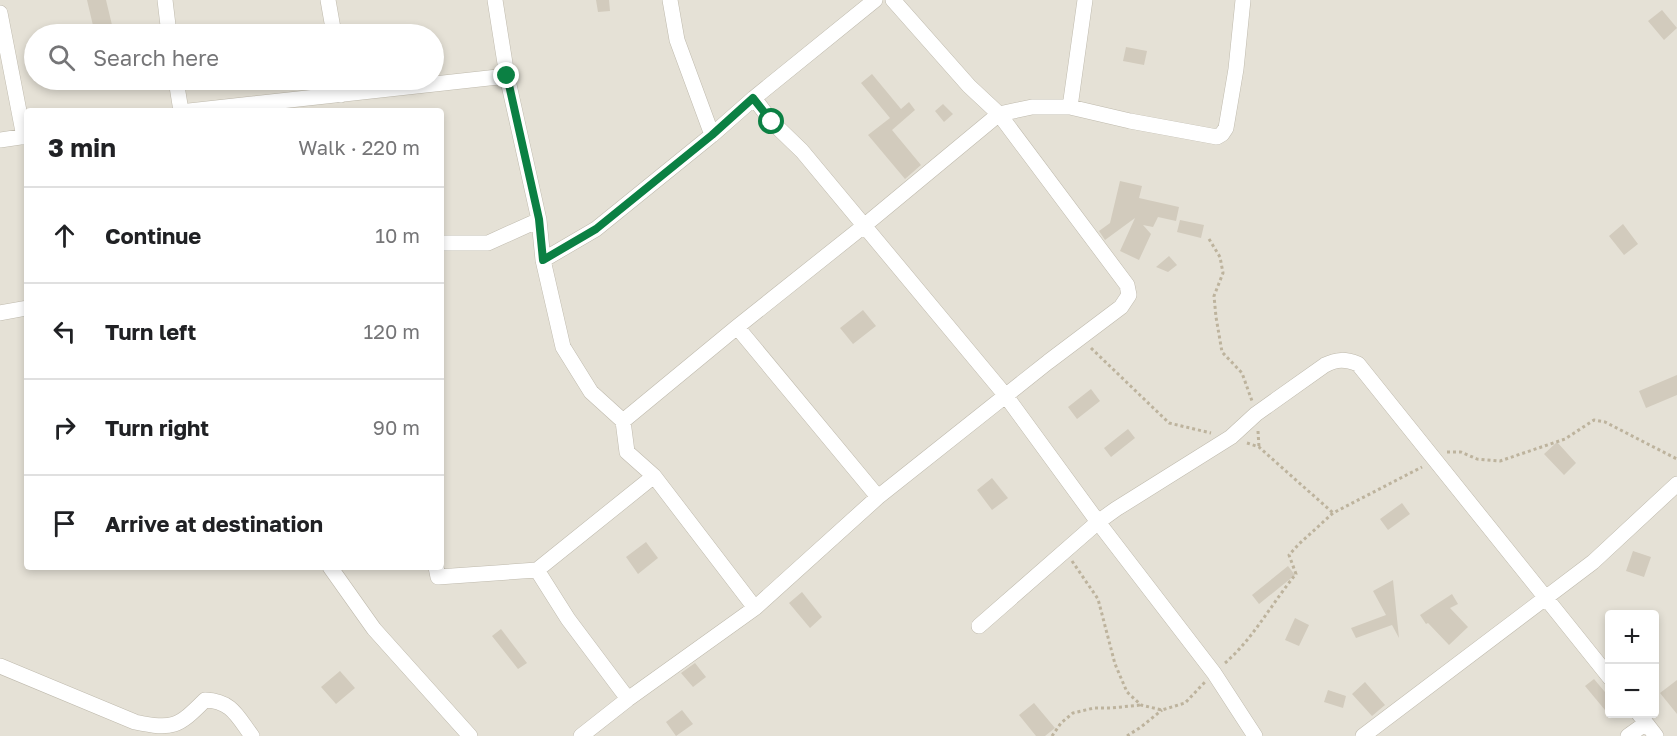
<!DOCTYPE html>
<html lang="en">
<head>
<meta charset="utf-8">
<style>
	:root { --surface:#fff; --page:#f6f6f6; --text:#202124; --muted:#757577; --line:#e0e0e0 }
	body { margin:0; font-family:"Golos Text",sans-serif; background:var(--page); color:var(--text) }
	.controls { position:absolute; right:18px; bottom:18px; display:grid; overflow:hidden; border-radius:6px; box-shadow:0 3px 9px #0003 }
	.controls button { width:54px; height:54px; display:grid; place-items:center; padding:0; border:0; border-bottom:2px solid var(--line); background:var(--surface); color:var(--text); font:30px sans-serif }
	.stop { position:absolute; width:18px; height:18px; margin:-14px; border:4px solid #0b8043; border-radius:50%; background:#fff }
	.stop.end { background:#0b8043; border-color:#fff; box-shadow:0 2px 6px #0008 }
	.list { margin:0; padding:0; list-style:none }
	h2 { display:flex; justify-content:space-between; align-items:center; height:78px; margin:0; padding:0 24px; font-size:26px }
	h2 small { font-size:20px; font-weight:400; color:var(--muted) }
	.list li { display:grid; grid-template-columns:39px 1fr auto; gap:18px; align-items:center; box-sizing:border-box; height:96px; padding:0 24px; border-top:2px solid var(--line) }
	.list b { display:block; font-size:22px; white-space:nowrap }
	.list em { font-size:20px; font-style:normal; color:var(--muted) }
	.icon { flex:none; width:33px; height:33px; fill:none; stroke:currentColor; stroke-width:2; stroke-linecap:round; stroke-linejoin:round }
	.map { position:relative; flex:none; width:1677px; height:736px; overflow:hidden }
	.search { position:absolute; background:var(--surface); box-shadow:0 3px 9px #0003; left:24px; top:24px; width:420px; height:66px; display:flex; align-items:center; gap:15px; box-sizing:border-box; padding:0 21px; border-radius:33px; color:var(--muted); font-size:22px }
	.panel { position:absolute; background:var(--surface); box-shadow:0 3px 9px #0003; left:24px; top:108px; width:420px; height:462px; border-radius:6px }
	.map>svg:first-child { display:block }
	.residential { fill:#e5e1d6; fill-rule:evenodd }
	.building { fill:#d2cbbd }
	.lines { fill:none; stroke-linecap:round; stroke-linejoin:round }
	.minor-casing { stroke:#bfbaad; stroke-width:16 }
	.path { stroke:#bdb39d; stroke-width:3; stroke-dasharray:3 3; stroke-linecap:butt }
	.minor { stroke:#fff; stroke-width:15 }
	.route { stroke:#0b8043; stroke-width:8 }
</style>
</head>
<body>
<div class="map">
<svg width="1677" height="736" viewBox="0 0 1677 736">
	<rect width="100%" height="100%" fill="#f2efe7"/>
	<path class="residential" d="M0,0H1677V736H0ZM34,34H434V80H34ZM27,111H441V567H27ZM1610,614H1654V714H1610Z"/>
	<path class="building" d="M87,0H106L112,25L106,26L107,34H95Z
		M596,0H609L610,11L598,12Z
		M1662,10L1677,28L1664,40L1648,21Z
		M1126,47L1147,51L1144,65L1123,61Z
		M872,74L901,109L909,102L915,110L892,130L921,165L905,179L868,135L890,118L861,83Z
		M943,104L953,114L944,122L935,111Z
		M1120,181L1142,186L1139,198L1179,207L1176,221L1158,217L1153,227L1143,225L1151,234L1139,260L1120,251L1135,218L1105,240L1099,231L1110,223Z
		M1180,220L1204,225L1201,238L1177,232Z
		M1623,224L1638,244L1624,255L1609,236Z
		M1169,256L1177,265L1168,272L1156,267Z
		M863,310L876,326L853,344L840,328Z
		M1677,375V395L1646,408L1639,391Z
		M1091,389L1100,401L1077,419L1068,407Z
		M1128,429L1135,438L1111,457L1104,448Z
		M1557,442L1576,463L1564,475L1544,454Z
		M992,478L1008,498L992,510L977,490Z
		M1402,503L1410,514L1388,530L1380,519Z
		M646,542L658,558L638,574L626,557Z
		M1633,551L1651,557L1644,577L1626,571Z
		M1288,566L1295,575L1259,604L1252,595Z
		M1393,580L1399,638L1392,625L1356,638L1351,628L1386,615L1373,591Z
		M802,592L822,617L810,628L789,603Z
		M1452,594L1458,604L1450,608L1468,627L1449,645L1428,623L1426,624L1420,615Z
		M1295,618L1309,625L1299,646L1285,640Z
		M501,629L527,663L518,669L492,636Z
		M695,663L706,677L693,687L681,673Z
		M340,671L355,688L336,704L321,687Z
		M1594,679L1610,698V716L1585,686Z
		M1677,680V714L1660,693Z
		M1365,682L1385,705L1372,716L1352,694Z
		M1328,690L1346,696L1343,708L1324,702Z
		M1034,703L1055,728L1045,736H1036L1019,715Z
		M682,710L693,724L676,736L666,722Z"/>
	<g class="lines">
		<defs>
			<path id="minor" d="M165,0L169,34
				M328,0L334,34
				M495,0L507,76L539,220L543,260L563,347L591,392L623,421L627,452L654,476L755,608
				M670,0L677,40L712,135
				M0,13L24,137
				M176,80L181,111
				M340,80L341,95
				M754,98L772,122L802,151L1006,396L1098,522L1214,673L1255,736
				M1070,107L1085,0
				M189,111L507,76
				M0,140L27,136
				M441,243H488L539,220
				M543,260L596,229L712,135L754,98L875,0
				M0,313L27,308
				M737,327L878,497
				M623,421L737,327L865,225L999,114L1032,107H1070L1130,121L1217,137L1222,134L1226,128L1236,69L1243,0
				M330,567L374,629L470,736
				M436,567L438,577L537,570L654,476
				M537,570L568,619L628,699
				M979,626L1098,522L1116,509L1231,437L1256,414L1325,365C1337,359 1345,359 1358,364L1610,678
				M0,666L135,722C173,730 178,727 205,700C232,701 237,716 252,736
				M1639,714L1656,736
				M581,736L628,699L755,608L878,497L1048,362L1121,307L1129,295L1127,285L999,114L969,86L893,0
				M1363,736L1593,562L1677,484
				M1628,736L1646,723"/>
		</defs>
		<use href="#minor" class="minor-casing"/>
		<path class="path" d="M1209,239L1220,257L1223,273L1214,296L1216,317L1222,352L1242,373L1252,401
			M1091,348L1169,423L1211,433
			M1258,431L1259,447
			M1247,443L1259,447L1333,513
			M1447,452H1461L1477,459L1500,461L1565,439L1594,420L1605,422L1677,459
			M1072,561L1098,599L1115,664L1127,692L1141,705L1162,710L1185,703L1205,682
			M1225,663C1253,639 1272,603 1296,574L1289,555L1299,544L1333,513L1422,467
			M1052,736L1061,723L1073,713L1094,708H1111L1141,705
			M1127,736L1141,727L1162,710"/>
		<use href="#minor" class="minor"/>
	</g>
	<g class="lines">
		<path class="route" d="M507,76L539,219L543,260L596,229L712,135L753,98L772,122"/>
	</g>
</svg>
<div class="controls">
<button>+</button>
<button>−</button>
</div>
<div class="stop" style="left:772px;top:122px"></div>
<div class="stop end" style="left:507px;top:76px"></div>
<div class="search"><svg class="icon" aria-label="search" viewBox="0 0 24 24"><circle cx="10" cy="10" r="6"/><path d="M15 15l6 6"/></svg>Search here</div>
<section class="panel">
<h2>3 min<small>Walk · 220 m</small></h2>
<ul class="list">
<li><svg class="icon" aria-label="ahead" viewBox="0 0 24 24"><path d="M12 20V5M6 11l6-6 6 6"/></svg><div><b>Continue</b></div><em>10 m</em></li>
<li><svg class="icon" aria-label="left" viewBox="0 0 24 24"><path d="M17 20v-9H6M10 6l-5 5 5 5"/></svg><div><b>Turn left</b></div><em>120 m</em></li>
<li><svg class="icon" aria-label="right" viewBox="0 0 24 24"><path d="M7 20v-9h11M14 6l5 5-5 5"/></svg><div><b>Turn right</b></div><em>90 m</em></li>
<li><svg class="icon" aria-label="arrive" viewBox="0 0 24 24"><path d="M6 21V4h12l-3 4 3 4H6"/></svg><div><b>Arrive at destination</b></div></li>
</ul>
</section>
</div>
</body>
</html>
